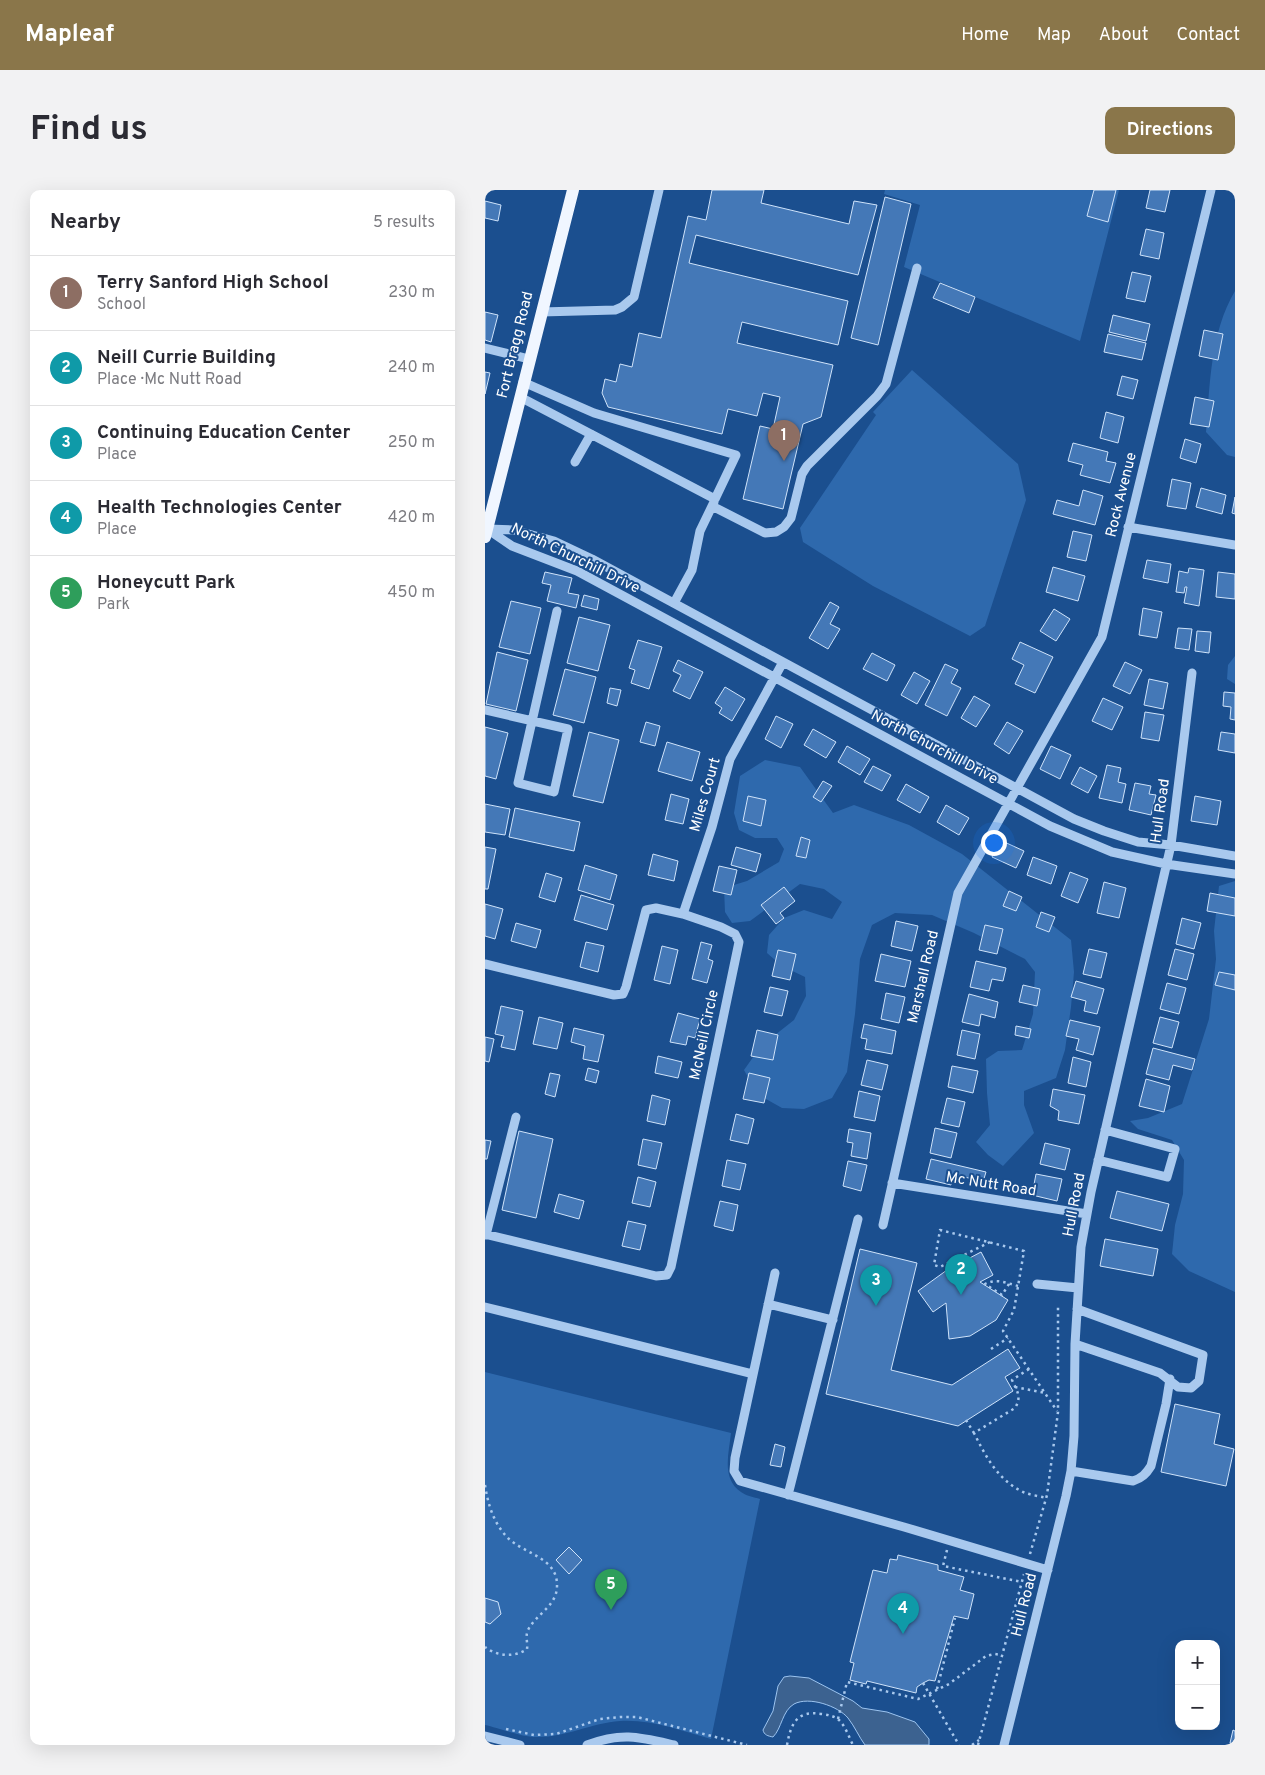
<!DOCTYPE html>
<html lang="en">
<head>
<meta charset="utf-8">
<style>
	:root { --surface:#fff; --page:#f2f2f3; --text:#2b2b33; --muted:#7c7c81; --line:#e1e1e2; --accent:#8a764a }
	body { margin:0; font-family:Overpass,sans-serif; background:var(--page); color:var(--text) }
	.controls { position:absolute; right:15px; bottom:15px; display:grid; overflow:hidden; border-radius:10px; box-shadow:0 5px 20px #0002 }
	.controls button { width:45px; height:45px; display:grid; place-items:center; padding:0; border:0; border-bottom:1px solid var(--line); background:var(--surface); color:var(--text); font:25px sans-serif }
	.you { position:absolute; left:508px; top:652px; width:18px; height:18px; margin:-12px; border:4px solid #fff; border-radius:50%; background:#1a73e8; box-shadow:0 0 0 8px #1a73e833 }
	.badge { display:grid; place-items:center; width:32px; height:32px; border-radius:50%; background:var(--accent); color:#fff; font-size:16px; font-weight:700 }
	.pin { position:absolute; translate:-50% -41px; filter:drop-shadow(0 1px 2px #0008) }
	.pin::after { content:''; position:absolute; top:26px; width:18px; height:15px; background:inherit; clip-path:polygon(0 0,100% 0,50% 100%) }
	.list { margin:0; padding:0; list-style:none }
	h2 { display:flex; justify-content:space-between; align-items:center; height:65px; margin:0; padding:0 20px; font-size:21px }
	h2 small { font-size:16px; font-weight:400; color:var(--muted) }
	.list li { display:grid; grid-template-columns:32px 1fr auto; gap:15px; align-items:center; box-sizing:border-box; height:75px; padding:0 20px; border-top:1px solid var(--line) }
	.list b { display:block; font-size:19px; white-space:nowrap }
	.list p { margin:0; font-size:16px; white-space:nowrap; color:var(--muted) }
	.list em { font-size:16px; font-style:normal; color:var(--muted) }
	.map { position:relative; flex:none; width:750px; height:1555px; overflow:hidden; border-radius:10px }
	header { display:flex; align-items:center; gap:30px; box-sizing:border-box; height:70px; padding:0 25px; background:var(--accent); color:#fff }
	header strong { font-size:24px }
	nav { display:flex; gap:28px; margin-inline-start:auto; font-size:18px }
	.intro { display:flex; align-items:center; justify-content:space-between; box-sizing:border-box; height:120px; padding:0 30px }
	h1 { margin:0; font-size:35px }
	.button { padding:12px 22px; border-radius:10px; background:var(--accent); color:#fff; font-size:18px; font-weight:700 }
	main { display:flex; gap:30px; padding:0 30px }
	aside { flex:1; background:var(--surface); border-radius:10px; box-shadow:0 5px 20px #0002 }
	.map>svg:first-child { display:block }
	.green { fill:#2e69ad }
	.water { fill:#3c6290; stroke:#9cc4f0 }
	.building { fill:#4478b7; stroke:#cfe3fa }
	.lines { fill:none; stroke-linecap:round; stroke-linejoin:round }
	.path { stroke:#a9c9ee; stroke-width:2.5; stroke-dasharray:2.5 4; stroke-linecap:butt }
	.minor { stroke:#a9c9ee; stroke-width:9 }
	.major { stroke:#f0f6ff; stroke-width:12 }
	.labels { text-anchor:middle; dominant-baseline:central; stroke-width:4; stroke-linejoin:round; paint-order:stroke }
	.street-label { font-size:15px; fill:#fff; stroke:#1b4f8f }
</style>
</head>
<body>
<header>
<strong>Mapleaf</strong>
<nav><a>Home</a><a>Map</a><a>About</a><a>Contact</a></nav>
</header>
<div class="intro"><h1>Find us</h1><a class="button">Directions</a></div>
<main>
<aside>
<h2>Nearby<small>5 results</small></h2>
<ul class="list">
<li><span class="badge" style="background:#8d6e63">1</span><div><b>Terry Sanford High School</b><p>School</p></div><em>230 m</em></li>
<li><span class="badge" style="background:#0f9aa8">2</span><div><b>Neill Currie Building</b><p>Place · Mc Nutt Road</p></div><em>240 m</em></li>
<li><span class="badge" style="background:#0f9aa8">3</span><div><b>Continuing Education Center</b><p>Place</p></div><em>250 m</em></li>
<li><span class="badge" style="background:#0f9aa8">4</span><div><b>Health Technologies Center</b><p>Place</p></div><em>420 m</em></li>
<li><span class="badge" style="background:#2e9e5b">5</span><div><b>Honeycutt Park</b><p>Park</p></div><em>450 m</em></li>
</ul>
</aside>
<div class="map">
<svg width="750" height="1555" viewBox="0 0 750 1555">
	<rect width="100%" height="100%" fill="#1b4f8f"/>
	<path class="green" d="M400,0H634L595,151L419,77L435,15L399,4Z
		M750,101V267L742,265L721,242C725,195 725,143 750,101Z
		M427,180L533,274L541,310L500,436L485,446L388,396L318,352L315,338L391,225L388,222Z
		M750,466V494L742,489L743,475Z
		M280,570L315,577L348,623L369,615L424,635L477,664L586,750L589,782L586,817L580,860L571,888L539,901V915L549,943L518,976L503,965L491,952L505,935L502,903L501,869L513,861L537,860L548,824L550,782L540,769L489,743L447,725L410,723L387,735L375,769L370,824L362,882L347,908L319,919L297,918L272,904L259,880L276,856L309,830L321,806L320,787L297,776L282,763L284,745L299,728L319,720L347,729L357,712L339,699L315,694L265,731L247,733L240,722L239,698L262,691L294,672L299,659L292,648H270L254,640L249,623L255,586Z
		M750,691V1102L704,1081L687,1064L690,1035L698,1004L699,970L687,950L653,939L645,931L663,928L697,914L724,829L731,769L729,741L734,696Z
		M0,1182L246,1243C244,1263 236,1289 256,1302C261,1306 269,1307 275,1309L226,1549C197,1541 166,1529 135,1531C107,1533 81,1547 53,1547C39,1548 14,1538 0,1535Z"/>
	<path class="water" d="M305,1486L324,1488L368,1511L377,1518L402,1522L430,1532L444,1549V1555H380C374,1547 370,1537 363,1528C353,1516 324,1506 309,1514C297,1521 297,1538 288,1547C283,1546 279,1545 278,1540L288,1521L293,1496L299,1487Z"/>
	<path class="building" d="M227,0H279L276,13L364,34L369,11L392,15L373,85L211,45L204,73L363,111L353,155L257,132L252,153L348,175L336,227L318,234L298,319L258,309L275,236L288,239L295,207L278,203L272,226L243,219L237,244L123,217L117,203L120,189L131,192L135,174L147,177L154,143L176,148L203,26L221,30Z
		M609,0H631L623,32L602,26Z
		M665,0H685L680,22L661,18Z
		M400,7L426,14L393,155L366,148Z
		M0,11L16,15L13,31L0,28Z
		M661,39L679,43L674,69L655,65Z
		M647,82L666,86L660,112L641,108Z
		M455,93L490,107L484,123L448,108Z
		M0,122L13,125L6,152L0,150Z
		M628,125L665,134L661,151L624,142Z
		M719,140L738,144L733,170L714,166Z
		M623,144L661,153L657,170L619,162Z
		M0,182L5,183L0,204Z
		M637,186L653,190L648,209L632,205Z
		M710,207L729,211L724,237L705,234Z
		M621,222L639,227L633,253L615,248Z
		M700,249L716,254L711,273L695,268Z
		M588,253L623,262L621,271L631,273L625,293L595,285L598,275L583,271Z
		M687,289L706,293L701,319L682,316Z
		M716,298L741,305L737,324L711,317Z
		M598,300L618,306L610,335L568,324L572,310L594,316Z
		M750,307V324L747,323Z
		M588,341L607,345L601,371L582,367Z
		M662,370L686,374L683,393L658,388Z
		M568,377L600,386L593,411L561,402Z
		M704,378L719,380L714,416L699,413L702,397H700L699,403L691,402L694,381L703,383Z
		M60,382L87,388L83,403L94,405L91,418L62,411L66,395L57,393Z
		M733,382L750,384V409L731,407Z
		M99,405L114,409L112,420L96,416Z
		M26,411L56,418L45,464L14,457Z
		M345,412L354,417L345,434L355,439L343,459L324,448Z
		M658,418L677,422L672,448L654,445Z
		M569,419L585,429L571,451L555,441Z
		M94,427L125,435L113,481L82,473Z
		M693,438L707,439L704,460L690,458Z
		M712,441L726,442L724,463L710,461Z
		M153,450L177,457L164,499L146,493L150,480L144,478Z
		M535,452L568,467L550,503L530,494L539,475L527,469Z
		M12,462L43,470L31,521L1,514Z
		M387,463L410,475L402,491L378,479Z
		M193,470L218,482L205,509L188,501L196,485L188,481Z
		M640,472L657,480L645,504L628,496Z
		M460,474L473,480L466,493L476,498L462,526L440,515Z
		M80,479L111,487L99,533L68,525Z
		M429,482L445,491L432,514L416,505Z
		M664,489L683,493L678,519L659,515Z
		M240,497L260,509L247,531L234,523L237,518L230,513Z
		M125,498L136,500L132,516L122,513Z
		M739,502L750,503V530L745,529L746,517L738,516Z
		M489,506L505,515L491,537L476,528Z
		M618,508L638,517L627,540L607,531Z
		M660,522L679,525L674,551L656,548Z
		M291,526L308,534L296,558L280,549Z
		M161,532L175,536L170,556L155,552Z
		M522,532L538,541L524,564L509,554Z
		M0,537L23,543L11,589L0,586Z
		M328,539L351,552L341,568L319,555Z
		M104,542L134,550L118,613L88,606Z
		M736,542L750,544V563L733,560Z
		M182,552L215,562L207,591L173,581Z
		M362,556L385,569L375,585L353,572Z
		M566,556L586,565L575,589L555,579Z
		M622,575L636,578L633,592L641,594L637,613L614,608Z
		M388,576L406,585L397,601L379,592Z
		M595,577L612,586L603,603L586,594Z
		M338,591L347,596L336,612L328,607Z
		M650,593L666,596L664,604L671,605L666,625L644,620Z
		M421,594L444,607L435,623L412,610Z
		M186,604L204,609L198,634L180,630Z
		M263,606L281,610L276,636L258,631Z
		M710,606L736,611L732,635L706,631Z
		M0,614L25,619L20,645L0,642Z
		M461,615L484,628L474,645L452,632Z
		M30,618L95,632L89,661L24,647Z
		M316,647L325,650L321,668L311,666Z
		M515,650L539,661L531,678L507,667Z
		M0,657L11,659L3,699H0Z
		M251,657L276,664L271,682L246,675Z
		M168,664L193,671L189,691L163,685Z
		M548,667L572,676L566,694L542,685Z
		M100,675L132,685L125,710L93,700Z
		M234,676L252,680L246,705L228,701Z
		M585,682L603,689L593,713L576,706Z
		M61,683L77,688L70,712L54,707Z
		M619,692L641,698L634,728L612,723Z
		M299,697L310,711L295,723L299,728L291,734L276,715Z
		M524,701L537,707L531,721L518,716Z
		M725,703L750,708V726L722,721Z
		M96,705L129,715L122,740L89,730Z
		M0,714L18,719L10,749L0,746Z
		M556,722L570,727L564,742L551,737Z
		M697,728L716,733L709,759L691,754Z
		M411,731L433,736L427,761L406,756Z
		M31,733L56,740L51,758L26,751Z
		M500,735L518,739L512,764L494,760Z
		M101,752L119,756L113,782L95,777Z
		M216,752L227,755L223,769L228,771L222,793L207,789Z
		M177,756L193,760L185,794L169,790Z
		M604,759L622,763L616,788L598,784Z
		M690,759L709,764L702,790L683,785Z
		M293,760L311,764L305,790L287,786Z
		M396,764L426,771L420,797L390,791Z
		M491,771L521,778L518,791L507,789L504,801L485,797Z
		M734,782L750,785V800L730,795Z
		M591,791L619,799L612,824L599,821L601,811L586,807Z
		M682,793L701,798L694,824L675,819Z
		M538,795L555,799L552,816L534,812Z
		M285,797L303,801L297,826L279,822Z
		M401,803L420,807L414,833L396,829Z
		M484,804L513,812L510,828L496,824L494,836L477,832Z
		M16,816L38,821L30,860L16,857L19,846L10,844Z
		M193,823L215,829L210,848L203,846L201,855L185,852Z
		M54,827L78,833L72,859L48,854Z
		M675,827L694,832L687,858L668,853Z
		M585,830L615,837L608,865L591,860L594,849L581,846Z
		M379,834L411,841L407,864L380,859L382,849L376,848Z
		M531,836L546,839L544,848L530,845Z
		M89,838L119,845L113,872L98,869L100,856L86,852Z
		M272,840L293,845L288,870L266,866Z
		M477,840L495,844L490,869L472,865Z
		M0,847L9,849L4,872L0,871Z
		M668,858L710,869L707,880L688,875L684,890L661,884Z
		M173,866L197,872L193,888L170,883Z
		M588,867L606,872L601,897L583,893Z
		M382,870L403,875L397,900L376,895Z
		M467,876L493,881L488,903L463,897Z
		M103,878L114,881L111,893L100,890Z
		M65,883L75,885L70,907L60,904Z
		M264,883L285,888L279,913L258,909Z
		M661,889L685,896L679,922L654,916Z
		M568,899L600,905L594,934L573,930L574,921L565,916Z
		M374,901L395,906L390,931L369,927Z
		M167,905L185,910L180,935L162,931Z
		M462,908L480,912L474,937L456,933Z
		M251,924L269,929L263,954L245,950Z
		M450,938L472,943L466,968L445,963Z
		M364,939L386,943L382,969L366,966L368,953L362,952Z
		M34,941L68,949L51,1028L17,1020Z
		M158,949L177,953L171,979L153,975Z
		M0,950L6,951L2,969H0Z
		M560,953L585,959L580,980L555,974Z
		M446,969L501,982L498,992L469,984L466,995L441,989Z
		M242,970L261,974L255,1000L237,996Z
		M363,971L382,975L376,1001L358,996Z
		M551,984L577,989L572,1011L547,1005Z
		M153,987L171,992L165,1017L147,1013Z
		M632,1001L684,1014L677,1041L625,1028Z
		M74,1004L99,1011L94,1029L69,1022Z
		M235,1011L253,1015L248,1041L229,1036Z
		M143,1031L161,1035L155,1060L137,1056Z
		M620,1049L673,1059L668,1086L615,1076Z
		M375,1059L432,1073L406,1180L467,1195L523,1159L535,1178L520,1187L528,1201L473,1236L341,1204Z
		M496,1062L508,1085L495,1092L523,1110L511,1130L485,1146L464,1149L461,1113L448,1122L433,1101L462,1080Z
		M690,1214L735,1224L729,1254L749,1259L741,1296L676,1282Z
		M290,1254L300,1257L296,1277L285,1275Z
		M84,1357L97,1370L84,1384L71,1370Z
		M413,1365L453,1375V1380L479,1387L475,1400L489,1404L483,1429L469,1426L450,1491L444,1490L438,1493L432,1497L431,1503L382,1491L381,1494L365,1490L369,1473L365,1472L388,1380L402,1383L405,1369L412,1370Z
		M0,1408L13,1412L16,1424L5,1434L0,1432Z
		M748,1540L750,1541V1554L745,1553Z"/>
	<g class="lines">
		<path class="path" d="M505,1052L455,1077L449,1075L455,1040L539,1061L529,1120L518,1141L572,1221
			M524,1094L517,1105L500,1094C511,1088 521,1093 533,1096
			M506,1159L523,1148
			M544,1179L527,1190C532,1201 537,1207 530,1218L489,1243C501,1267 513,1290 538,1302C545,1305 554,1306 561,1308
			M530,1197L560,1203
			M481,1230L489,1243
			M0,1295C3,1314 8,1332 22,1347C38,1364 73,1367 72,1396C72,1416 51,1424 43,1440C40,1446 43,1453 42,1459C30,1468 11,1466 0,1457
			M462,1360L458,1376L537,1392
			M545,1364L562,1305L573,1222V1117
			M438,1493L474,1555
			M452,1499L470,1428
			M353,1529L362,1492L433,1509L464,1494L501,1466L510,1464L517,1465
			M21,1539L49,1545L71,1544L115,1529L136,1527H152L262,1555
			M302,1555C306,1533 312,1520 337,1524C344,1525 350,1526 355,1531C361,1538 364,1547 368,1555
			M487,1555L494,1550
			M493,1555L539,1384"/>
		<path class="minor" d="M56,122L130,120L137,117L149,107L174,0
			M0,158L44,169
			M35,207L230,309L251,265L109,223L38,192
			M90,272L106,244
			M227,316L280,343L291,342L299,337L306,328L317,284L322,276L392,206L401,194L432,78
			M643,337L750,355
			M2,339L27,356L92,381L565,636L627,662L681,674L750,684
			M2,339L29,340L69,351L107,369L589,629L619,641L653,652L686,655L750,666
			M189,413L207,380L215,341L229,312
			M0,520L83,539L69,602L33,593L72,421
			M198,724L227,637L245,569L298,472
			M0,774L129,805L138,804L141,797L161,720L171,718L198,724L236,737L250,744L254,752L186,1077L182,1085L171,1086L0,1044
			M613,970L682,987L690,959L620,940
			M407,993L602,1024
			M398,1035L473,703L617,447L726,0
			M1,1045L31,927
			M290,1083L250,1268L249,1281L255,1291L419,1337L563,1380
			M552,1094L593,1098
			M283,1114L348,1130
			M0,1117L268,1184
			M590,1154L675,1183L693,1197L706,1198L714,1191L718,1165L592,1119
			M586,1281L648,1291C657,1288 661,1284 666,1276L681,1214L685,1189
			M303,1305L373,1029
			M0,1546L35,1555
			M102,1555C137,1542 154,1547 189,1555
			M519,1555L581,1306L586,1281L589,1246L590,1154L596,1057L606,1002L686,655L707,483"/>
		<path class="major" d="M0,347L88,0"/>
	</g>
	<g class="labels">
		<g class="street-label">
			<text transform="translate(31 155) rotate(-76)">Fort Bragg Road</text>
			<text transform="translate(637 305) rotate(-76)">Rock Avenue</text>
			<text transform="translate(90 369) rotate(26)">North Churchill Drive</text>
			<text transform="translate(449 558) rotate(28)">North Churchill Drive</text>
			<text transform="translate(221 605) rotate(-74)">Miles Court</text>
			<text transform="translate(676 621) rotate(-82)">Hull Road</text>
			<text transform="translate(439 787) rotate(-77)">Marshall Road</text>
			<text transform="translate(220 845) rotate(-78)">McNeill Circle</text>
			<text transform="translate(506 995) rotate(9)">Mc Nutt Road</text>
			<text transform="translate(590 1015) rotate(-79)">Hull Road</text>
			<text transform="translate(540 1415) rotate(-76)">Hull Road</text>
		</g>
	</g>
</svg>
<div class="controls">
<button>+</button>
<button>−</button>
</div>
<div class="you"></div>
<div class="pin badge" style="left:299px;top:271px;background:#8d6e63">1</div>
<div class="pin badge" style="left:476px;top:1105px;background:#0f9aa8">2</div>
<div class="pin badge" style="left:391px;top:1116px;background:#0f9aa8">3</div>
<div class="pin badge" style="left:418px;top:1444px;background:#0f9aa8">4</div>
<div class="pin badge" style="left:126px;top:1420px;background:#2e9e5b">5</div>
</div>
</main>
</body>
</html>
